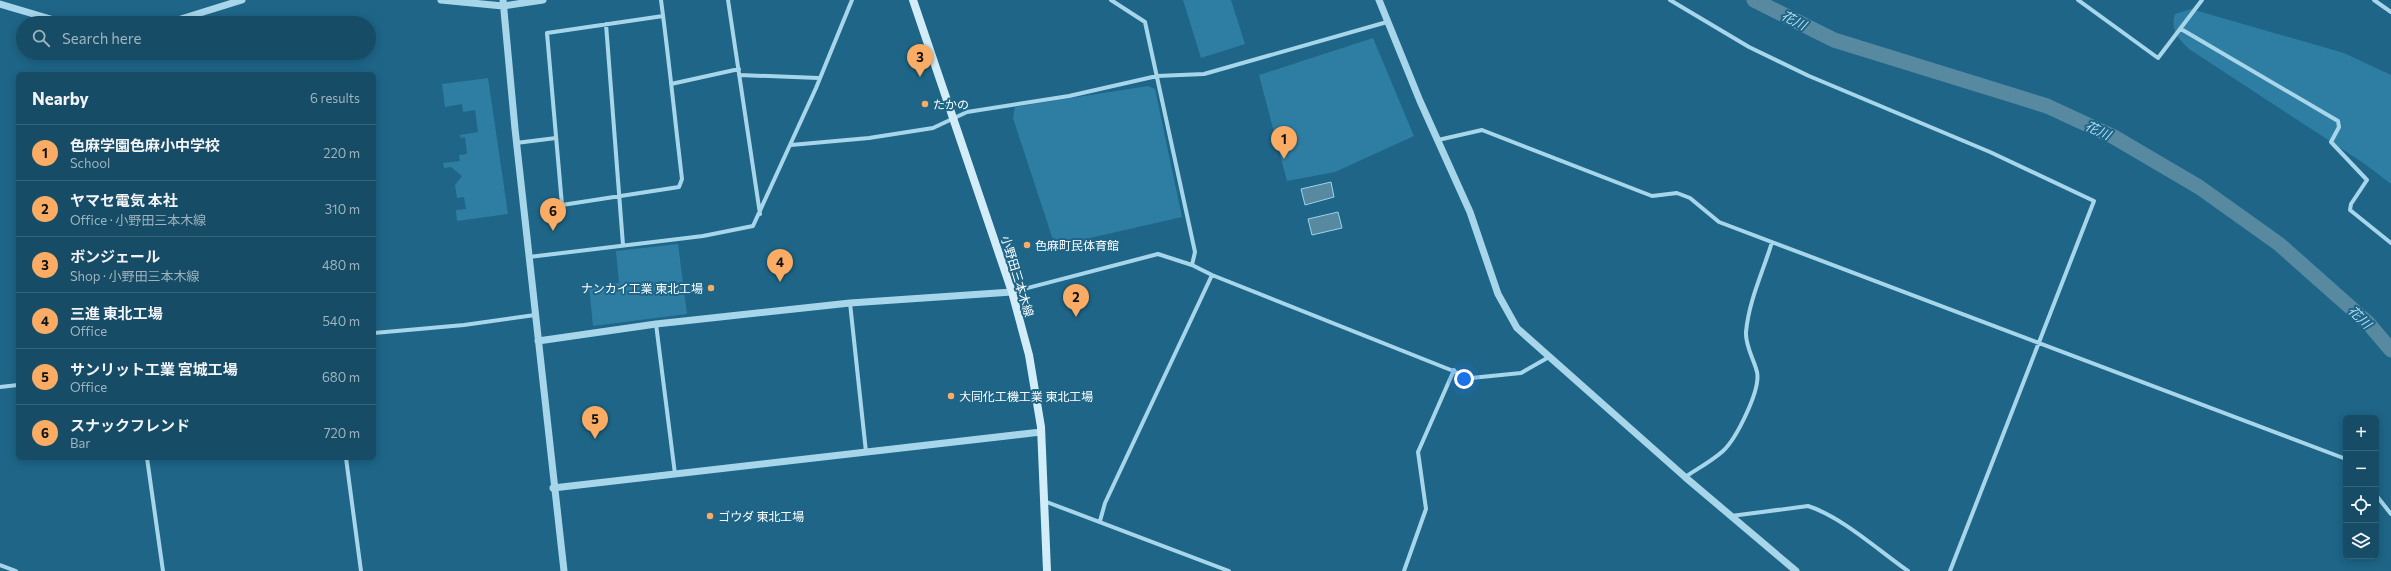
<!DOCTYPE html>
<html lang="en">
<head>
<meta charset="utf-8">
<style>
	:root { --surface:#164c65; --page:#23566e; --text:#f1f3f6; --muted:#9eb4bf; --line:#356379; --accent:#faac65 }
	body { margin:0; font-family:Commissioner,"Noto Sans JP",sans-serif; background:var(--page); color:var(--text) }
	.controls { position:absolute; right:12px; bottom:12px; display:grid; overflow:hidden; border-radius:6px; box-shadow:0 2px 10px #0003 }
	.controls button { width:36px; height:36px; display:grid; place-items:center; padding:0; border:0; border-bottom:1px solid var(--line); background:var(--surface); color:var(--text); font:20px sans-serif }
	.you { position:absolute; left:1464px; top:379px; width:14px; height:14px; margin:-10px; border:3px solid #fff; border-radius:50%; background:#1a73e8; box-shadow:0 0 0 6px #1a73e833 }
	.badge { display:grid; place-items:center; width:26px; height:26px; border-radius:50%; background:var(--accent); color:#111; font-size:13px; font-weight:700 }
	.pin { position:absolute; translate:-50% -33px; filter:drop-shadow(0 1px 2px #0008) }
	.pin::after { content:''; position:absolute; top:21px; width:14px; height:12px; background:inherit; clip-path:polygon(0 0,100% 0,50% 100%) }
	.list { margin:0; padding:0; list-style:none }
	h2 { display:flex; justify-content:space-between; align-items:center; height:52px; margin:0; padding:0 16px; font-size:17px }
	h2 small { font-size:13px; font-weight:400; color:var(--muted) }
	.list li { display:grid; grid-template-columns:26px 1fr auto; gap:12px; align-items:center; box-sizing:border-box; height:56px; padding:0 16px; border-top:1px solid var(--line) }
	.list b { display:block; font-size:15px; white-space:nowrap }
	.list p { margin:0; font-size:13px; white-space:nowrap; color:var(--muted) }
	.list em { font-size:13px; font-style:normal; color:var(--muted) }
	.icon { flex:none; width:22px; height:22px; fill:none; stroke:currentColor; stroke-width:2; stroke-linecap:round; stroke-linejoin:round }
	.map { position:relative; flex:none; width:2391px; height:571px; overflow:hidden }
	.search { position:absolute; background:var(--surface); box-shadow:0 2px 10px #0003; left:16px; top:16px; width:360px; height:44px; display:flex; align-items:center; gap:10px; box-sizing:border-box; padding:0 14px; border-radius:22px; color:var(--muted); font-size:15px }
	.panel { position:absolute; background:var(--surface); box-shadow:0 2px 10px #0003; left:16px; top:72px; width:360px; height:388px; border-radius:6px }
	.map>svg:first-child { display:block }
	.green { fill:#2e7ea4 }
	.water { fill:#578aa1; stroke:#9ad4ed }
	.lines { fill:none; stroke-linecap:round; stroke-linejoin:round }
	.river { stroke:#578aa1; stroke-width:15 }
	.minor { stroke:#a7d6eb; stroke-width:4 }
	.tertiary { stroke:#a7d6eb; stroke-width:7 }
	.secondary { stroke:#d2ecf8; stroke-width:8 }
	.poi-dot { fill:#faac65; stroke:#1e6587; stroke-width:1.5 }
	.labels { text-anchor:middle; dominant-baseline:central; stroke-width:4; stroke-linejoin:round; paint-order:stroke }
	.poi-label { font-size:12px; fill:#fff; stroke:#1e6587; text-anchor:start }
	.street-label { font-size:12px; fill:#fff; stroke:#1e6587 }
	.water-label { font-size:13px; font-style:italic; fill:#b2dff2; stroke:#1e6587 }
</style>
</head>
<body>
<div class="map">
<svg width="2391" height="571" viewBox="0 0 2391 571">
	<rect width="100%" height="100%" fill="#1e6587"/>
	<path class="green" d="M1183,0H1231L1245,44L1201,58Z
		M2191,9L2344,53L2391,75V184L2365,164L2189,49C2178,38 2170,30 2175,14Z
		M1373,38L1414,136L1335,172L1287,181L1259,75Z
		M488,78L508,214L457,221L456,210L466,209L464,197L457,198L455,185L462,176L451,167L444,168L443,163L460,161L459,155L467,154L465,137L461,138L460,135L478,132L475,110L463,112L462,104L445,107L442,84Z
		M1148,86L1155,89L1182,217L1055,246L1013,118L1015,107Z
		M678,244L687,314L593,326L589,287L619,283L616,251Z"/>
	<path class="water" d="M1331,182L1334,197L1305,205L1301,189Z
		M1338,212L1342,228L1312,235L1308,219Z"/>
	<g class="lines">
		<path class="river" d="M1754,0L1834,40L2047,106L2114,137L2199,187L2279,244L2368,323L2391,350"/>
		<path class="minor" d="M661,0C669,60 675,120 682,179L679,187L562,205L547,33L663,16
			M728,0L760,214
			M1111,0L1145,22L1195,252L1192,265
			M1670,0L1749,47L1809,76L1990,152L2094,201L1950,571
			M2078,0L2158,58L2202,0
			M2374,0L2391,12
			M606,24L623,245
			M2181,29L2338,121L2339,127L2331,142L2367,180L2351,204L2350,210L2391,243
			M92,53V55
			M739,75L819,78
			M671,84L739,69
			M1438,140L1482,130L1652,196L1677,193L1690,198L1719,222L2346,459
			M516,143L556,138
			M791,145L869,138L933,128L967,112L1069,96L1157,76L1204,74L1387,22
			M529,257L703,236L753,226L816,88L852,0
			M1012,292L1158,254L1192,265L1212,275L1471,378L1521,373L1549,357
			M850,303L866,452
			M656,324L675,474
			M374,333L464,325L535,315
			M0,387L18,385
			M147,458L163,571
			M346,458L361,571
			M1685,477C1697,469 1712,461 1723,451C1736,439 1761,390 1757,372C1754,359 1745,346 1746,332C1749,300 1763,272 1772,242
			M2376,495L2391,514
			M1044,501L1229,571
			M1731,516L1808,506C1842,517 1878,550 1908,571
			M1100,521L1105,503L1212,275
			M0,565L16,571
			M1404,571L1426,509L1418,452L1454,370"/>
		<path class="tertiary" d="M441,0L503,6L543,0
			M503,0L515,129L564,571
			M1379,0L1420,101L1470,212L1498,294L1517,328L1685,477L1796,571
			M0,4L64,23
			M168,23L242,0
			M538,341L656,324L850,303L1012,292
			M553,488L1041,432"/>
		<path class="secondary" d="M913,0L1012,292L1029,355L1041,427L1047,571"/>
	</g>
	<g class="poi-dot">
		<circle cx="925" cy="104" r="4"/>
		<circle cx="1027" cy="245" r="4"/>
		<circle cx="711" cy="288" r="4"/>
		<circle cx="951" cy="396" r="4"/>
		<circle cx="710" cy="516" r="4"/>
	</g>
	<g class="labels">
		<g class="poi-label">
			<text x="933" y="104">たかの</text>
			<text x="1035" y="245">色麻町民体育館</text>
			<text x="703" y="288" text-anchor="end">ナンカイ工業 東北工場</text>
			<text x="959" y="396">大同化工機工業 東北工場</text>
			<text x="718" y="516">ゴウダ 東北工場</text>
		</g>
		<g class="street-label">
			<text transform="translate(1018 276) rotate(73)">小野田三本木線</text>
		</g>
		<g class="water-label">
			<text transform="translate(1794 20) rotate(27)">花川</text>
			<text transform="translate(2098 130) rotate(25)">花川</text>
			<text transform="translate(2360 317) rotate(44)">花川</text>
		</g>
	</g>
</svg>
<div class="controls">
<button>+</button>
<button>−</button>
<button><svg class="icon" aria-label="locate" viewBox="0 0 24 24"><circle cx="12" cy="12" r="6"/><path d="M12 2v4M12 18v4M2 12h4M18 12h4"/></svg></button>
<button><svg class="icon" aria-label="layers" viewBox="0 0 24 24"><path d="M12 4l9 5-9 5-9-5zM3 14l9 5 9-5"/></svg></button>
</div>
<div class="you"></div>
<div class="pin badge" style="left:1284px;top:159px">1</div>
<div class="pin badge" style="left:1076px;top:317px">2</div>
<div class="pin badge" style="left:920px;top:77px">3</div>
<div class="pin badge" style="left:780px;top:282px">4</div>
<div class="pin badge" style="left:595px;top:439px">5</div>
<div class="pin badge" style="left:553px;top:231px">6</div>
<div class="search"><svg class="icon" aria-label="search" viewBox="0 0 24 24"><circle cx="10" cy="10" r="6"/><path d="M15 15l6 6"/></svg>Search here</div>
<section class="panel">
<h2>Nearby<small>6 results</small></h2>
<ul class="list">
<li><span class="badge">1</span><div><b>色麻学園色麻小中学校</b><p>School</p></div><em>220 m</em></li>
<li><span class="badge">2</span><div><b>ヤマセ電気 本社</b><p>Office · 小野田三本木線</p></div><em>310 m</em></li>
<li><span class="badge">3</span><div><b>ボンジェール</b><p>Shop · 小野田三本木線</p></div><em>480 m</em></li>
<li><span class="badge">4</span><div><b>三進 東北工場</b><p>Office</p></div><em>540 m</em></li>
<li><span class="badge">5</span><div><b>サンリット工業 宮城工場</b><p>Office</p></div><em>680 m</em></li>
<li><span class="badge">6</span><div><b>スナックフレンド</b><p>Bar</p></div><em>720 m</em></li>
</ul>
</section>
</div>
</body>
</html>
